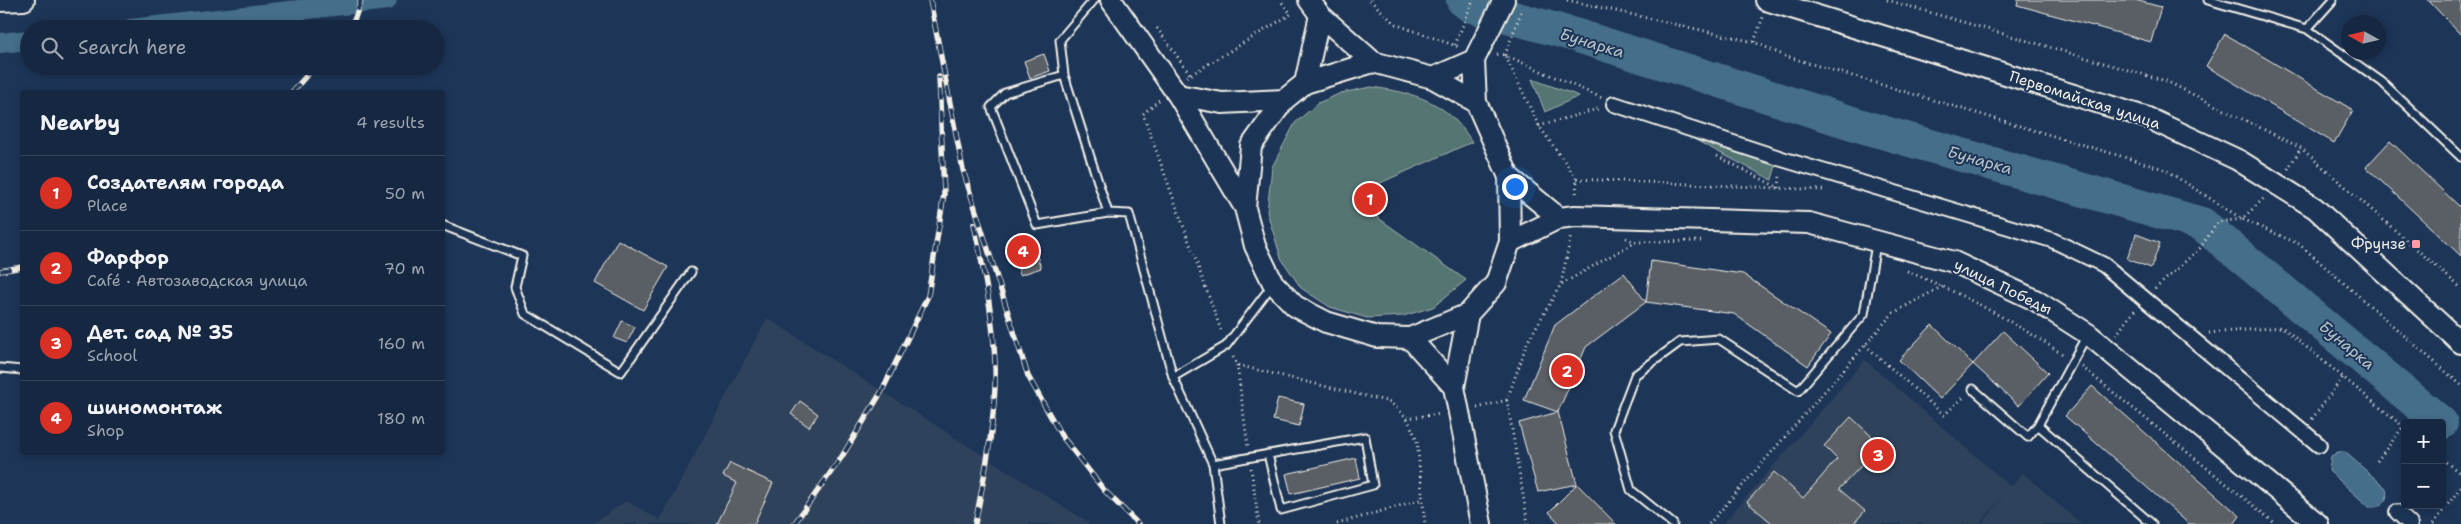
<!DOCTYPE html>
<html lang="en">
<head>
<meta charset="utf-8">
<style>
	:root { --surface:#162841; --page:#1f3048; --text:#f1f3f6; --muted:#9ea6b1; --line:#35445a; --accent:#d93025 }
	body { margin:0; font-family:"Shantell Sans",sans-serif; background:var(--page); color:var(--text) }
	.controls { position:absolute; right:15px; bottom:15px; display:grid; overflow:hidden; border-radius:5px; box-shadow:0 2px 8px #0003 }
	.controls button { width:45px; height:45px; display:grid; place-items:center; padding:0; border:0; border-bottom:1px solid var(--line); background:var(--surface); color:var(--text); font:25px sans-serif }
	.compass { position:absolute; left:2341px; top:15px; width:45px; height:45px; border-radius:50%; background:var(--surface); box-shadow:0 2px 8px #0003; rotate:278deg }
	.you { position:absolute; left:1514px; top:186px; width:18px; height:18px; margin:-12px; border:4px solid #fff; border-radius:50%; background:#1a73e8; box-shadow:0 0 0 8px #1a73e833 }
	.badge { display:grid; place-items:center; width:32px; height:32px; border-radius:50%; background:var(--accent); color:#fff; font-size:16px; font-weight:700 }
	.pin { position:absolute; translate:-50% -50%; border:2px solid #fff; box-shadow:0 1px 5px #0006 }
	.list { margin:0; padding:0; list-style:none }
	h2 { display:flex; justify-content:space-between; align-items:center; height:65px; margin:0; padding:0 20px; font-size:21px }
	h2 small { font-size:16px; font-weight:400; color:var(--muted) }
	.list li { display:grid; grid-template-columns:32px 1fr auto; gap:15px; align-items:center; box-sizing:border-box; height:75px; padding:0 20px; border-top:1px solid var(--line) }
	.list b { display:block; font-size:19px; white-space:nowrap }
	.list p { margin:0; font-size:16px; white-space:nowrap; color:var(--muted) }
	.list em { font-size:16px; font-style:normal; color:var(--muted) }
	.icon { flex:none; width:28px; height:28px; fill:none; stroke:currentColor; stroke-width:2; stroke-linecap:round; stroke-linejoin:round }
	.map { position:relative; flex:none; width:2461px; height:524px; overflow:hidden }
	.search { position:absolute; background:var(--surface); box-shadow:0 2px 8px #0003; left:20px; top:20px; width:425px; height:55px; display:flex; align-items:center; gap:12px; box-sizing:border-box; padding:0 18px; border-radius:28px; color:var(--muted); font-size:19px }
	.panel { position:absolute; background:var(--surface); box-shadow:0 2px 8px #0003; left:20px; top:90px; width:425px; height:365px; border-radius:5px }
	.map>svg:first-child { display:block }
	.built { fill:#2f425b }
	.green { fill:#547473; stroke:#a4b2ae }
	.water { fill:#446e8a; stroke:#8aa2b0 }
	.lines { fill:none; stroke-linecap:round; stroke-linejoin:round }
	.canal { stroke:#446e8a; stroke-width:20 }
	.river { stroke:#446e8a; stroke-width:34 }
	.building { fill:#5a5f65; stroke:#f4f1e8 }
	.lane-casing { stroke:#f4f1e8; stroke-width:11 }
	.street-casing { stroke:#f4f1e8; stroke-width:18 }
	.secondary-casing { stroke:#f4f1e8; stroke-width:24 }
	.path { stroke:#f4f1e8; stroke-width:3; stroke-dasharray:1 4; stroke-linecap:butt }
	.lane { stroke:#1d3557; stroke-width:7 }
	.street { stroke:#1d3557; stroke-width:14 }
	.secondary { stroke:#1d3557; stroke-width:20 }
	.rail-casing { stroke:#f4f1e8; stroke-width:5.5 }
	.rail { stroke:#1d3557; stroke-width:4; stroke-dasharray:11; stroke-linecap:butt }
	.poi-dot { fill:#ff9aa2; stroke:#1d3557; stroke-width:2 }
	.labels { text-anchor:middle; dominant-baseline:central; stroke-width:4; stroke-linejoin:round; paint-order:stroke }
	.street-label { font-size:15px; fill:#f4f1e8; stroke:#1d3557 }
	.poi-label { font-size:15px; fill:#f4f1e8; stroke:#1d3557; text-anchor:end }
	.water-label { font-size:16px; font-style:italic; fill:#b6c3c7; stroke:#1d3557 }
</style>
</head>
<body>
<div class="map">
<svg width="2461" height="524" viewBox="0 0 2461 524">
	<rect width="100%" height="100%" fill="#1d3557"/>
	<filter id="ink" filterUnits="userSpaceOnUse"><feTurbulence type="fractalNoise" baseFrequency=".02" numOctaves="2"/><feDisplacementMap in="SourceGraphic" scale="10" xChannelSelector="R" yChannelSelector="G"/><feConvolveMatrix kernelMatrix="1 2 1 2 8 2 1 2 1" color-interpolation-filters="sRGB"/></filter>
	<g filter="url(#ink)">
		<path class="built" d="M767,318L1091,524H592L626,501L660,520Z
			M1865,360L2011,487L2023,473L2081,524H1982L2005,494L1979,524H1723Z"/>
		<path class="green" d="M1532,79L1579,96L1545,112Z
			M1371,87C1416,93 1447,101 1472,142L1378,184L1367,182L1362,214L1374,215L1466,280L1433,307L1403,316L1367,318L1330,307L1301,288L1281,258L1267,212L1272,167L1295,123L1318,103L1341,93Z
			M1686,135L1777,161L1772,180Z"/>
		<path class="water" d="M2338,452H2345L2386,488C2389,502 2383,508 2369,507L2329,471L2331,456Z"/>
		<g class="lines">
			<path class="canal" d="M130,29L387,0
				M0,43L29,40"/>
			<path class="river" d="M1463,0L1471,6L1578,36L1868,128L2202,224L2441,423"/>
		</g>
		<path class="building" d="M2018,0H2135L2161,7L2151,42L2017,5Z
			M2428,0H2461V35Z
			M2225,34L2353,110L2334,143L2206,66Z
			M1044,54L1050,71L1030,78L1024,61Z
			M2390,141L2461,208V256L2366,167Z
			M2136,234L2160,243L2151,268L2127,259Z
			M618,240L668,267L643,310L595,283Z
			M1035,250L1041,268L1020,275L1015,257Z
			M1651,261L1743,274L1831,334L1808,366L1734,314L1646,302Z
			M1624,273L1646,302L1586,347L1558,412L1524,400L1555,325Z
			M622,321L635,327L627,343L614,338Z
			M1932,325L1973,364L1940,399L1899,360Z
			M2003,331L2048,373L2019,406L1973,364Z
			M2092,386L2240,516L2234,524H2189L2065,416Z
			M1278,398L1304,404L1299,426L1273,420Z
			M800,401L818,414L809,427L791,414Z
			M1558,412L1577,484L1538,492L1519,423Z
			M1851,417L1881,445L1839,489L1865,511L1853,524H1773L1747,502L1774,472L1803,498L1837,459L1824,446Z
			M1356,458L1360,478L1291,494L1286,474Z
			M730,463L773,483L754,524H717L737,483L723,476Z
			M1577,484L1616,524H1560L1549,512Z"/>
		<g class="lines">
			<defs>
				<path id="lane" d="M2208,0L2307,29L2382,82L2461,157
					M2307,29L2333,0
					M1064,75L1060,40L1094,0
					M1108,213L1064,75L1005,93L991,107L1037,225L1108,213L1129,214L1173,377L1213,464L1221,524
					M442,225L522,256L515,287L525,314L621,372L691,272
					M0,368L22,370
					M1173,377L1226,346L1273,284
					M1973,389L2028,437L2038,425L2087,335
					M2038,425L2152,524
					M1213,464L1365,437L1373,485L1281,510L1268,454
					M1673,524L1631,490L1614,430L1635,375L1680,342L1719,339L1798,391L1864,314L1876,244"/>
				<path id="street" d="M1614,104L1782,159L2052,240L2104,265L2319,445
					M2397,512L2410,524"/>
				<path id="secondary" d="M1111,0L1178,95L1245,208
					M1309,0L1320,15L1373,62
					M1766,0L2148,118L2238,160L2315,208L2461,343
					M0,1L24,0
					M1474,60L1476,102L1509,177L1510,242L1496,283L1468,314L1410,338L1377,337L1326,322L1295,306L1273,283L1255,246L1245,208L1251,146L1284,100L1305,83L1373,62L1433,78L1476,102
					M1433,78L1474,60L1504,0
					M1305,83L1320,15
					M1178,95L1222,103L1284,100
					M1509,177L1559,218
					M1510,242L1559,218L1575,216L1809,223L1954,262L2035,300L2088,334L2318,524
					M1468,314L1454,387L1481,524
					M1410,338L1454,387"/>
			</defs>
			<use href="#lane" class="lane-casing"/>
			<use href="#street" class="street-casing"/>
			<use href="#secondary" class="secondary-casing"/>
			<path class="path" d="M1370,0L1395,24L1459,47
				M1567,0L1754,42L1785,56L2164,169L2242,219L2299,244L2461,385
				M1887,0L2166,81L2301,148L2461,288
				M1521,12L1505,55L1602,98
				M1157,28L1190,74
				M1754,42L1763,17
				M1455,45L1473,0
				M1497,54L1505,55L1539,126L1577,179L1576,197
				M1187,77L1291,14L1280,0
				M1159,100L1143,114L1222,333
				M1539,126L1601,108
				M1717,156L1779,188L1780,174
				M2288,169L2301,148
				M1577,179L1824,190
				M1626,238L1635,242L1701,241
				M1907,271C1963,294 2014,322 2064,355
				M1562,284L1635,242
				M2155,289L2200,248L2218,222L2242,219L2264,198
				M2209,333L2282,327L2405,428
				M2116,335L2135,310
				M1865,345L1944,415L1965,396
				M1233,357L1237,365L1390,402L1407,418L1417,440L1425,524
				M1237,365L1248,447
				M2082,367L2276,524
				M1477,408L1507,400
				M1407,418L1441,414
				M2312,419L2343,377
				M2442,459L2461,474
				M2377,461L2403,427
				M1251,468L1259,524
				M1337,524L1423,499
				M1528,524L1507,400L1527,343L1561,284L1571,235
				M1709,524L1893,313L1943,286
				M2433,524L2461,487"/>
			<use href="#lane" class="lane"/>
			<use href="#street" class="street"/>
			<use href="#secondary" class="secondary"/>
			<defs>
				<path id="rail" d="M930,0L963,170L1028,376L1061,435L1104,490L1138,524
					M346,29L355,18L361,0
					M292,92L315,66
					M974,224C985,277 997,332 995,387C993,433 984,479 975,524
					M0,271L22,267
					M794,524L841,458L882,391L928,296L944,194L939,77"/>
			</defs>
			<use href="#rail" class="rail-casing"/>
			<use href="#rail" class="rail"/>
		</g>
	</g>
	<rect class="poi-dot" x="2411" y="239" width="10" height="10" rx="2.5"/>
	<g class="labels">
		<g class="street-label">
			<text transform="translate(2085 100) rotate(18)">Первомайская улица</text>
			<text transform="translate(2003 287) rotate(26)">улица Победы</text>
		</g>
		<g class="poi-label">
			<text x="2406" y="244">Фрунзе</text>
		</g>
		<g class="water-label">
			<text transform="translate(1592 43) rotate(17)">Бунарка</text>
			<text transform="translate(1980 160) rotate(16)">Бунарка</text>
			<text transform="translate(2347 345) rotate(40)">Бунарка</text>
		</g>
	</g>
</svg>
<div class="controls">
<button>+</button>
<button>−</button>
</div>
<svg class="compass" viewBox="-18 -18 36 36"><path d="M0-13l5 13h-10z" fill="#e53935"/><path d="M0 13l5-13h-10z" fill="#9ea6b1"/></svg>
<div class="you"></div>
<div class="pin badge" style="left:1370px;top:199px">1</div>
<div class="pin badge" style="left:1567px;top:371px">2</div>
<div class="pin badge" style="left:1878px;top:455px">3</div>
<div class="pin badge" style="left:1023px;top:251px">4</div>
<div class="search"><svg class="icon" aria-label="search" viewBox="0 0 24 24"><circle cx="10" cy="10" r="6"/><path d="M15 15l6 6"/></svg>Search here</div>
<section class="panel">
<h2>Nearby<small>4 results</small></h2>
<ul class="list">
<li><span class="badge">1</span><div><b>Создателям города</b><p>Place</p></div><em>50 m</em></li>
<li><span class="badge">2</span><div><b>Фарфор</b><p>Café · Автозаводская улица</p></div><em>70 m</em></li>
<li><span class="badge">3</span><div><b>Дет. сад № 35</b><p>School</p></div><em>160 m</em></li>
<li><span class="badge">4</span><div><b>шиномонтаж</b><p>Shop</p></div><em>180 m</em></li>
</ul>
</section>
</div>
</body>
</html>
